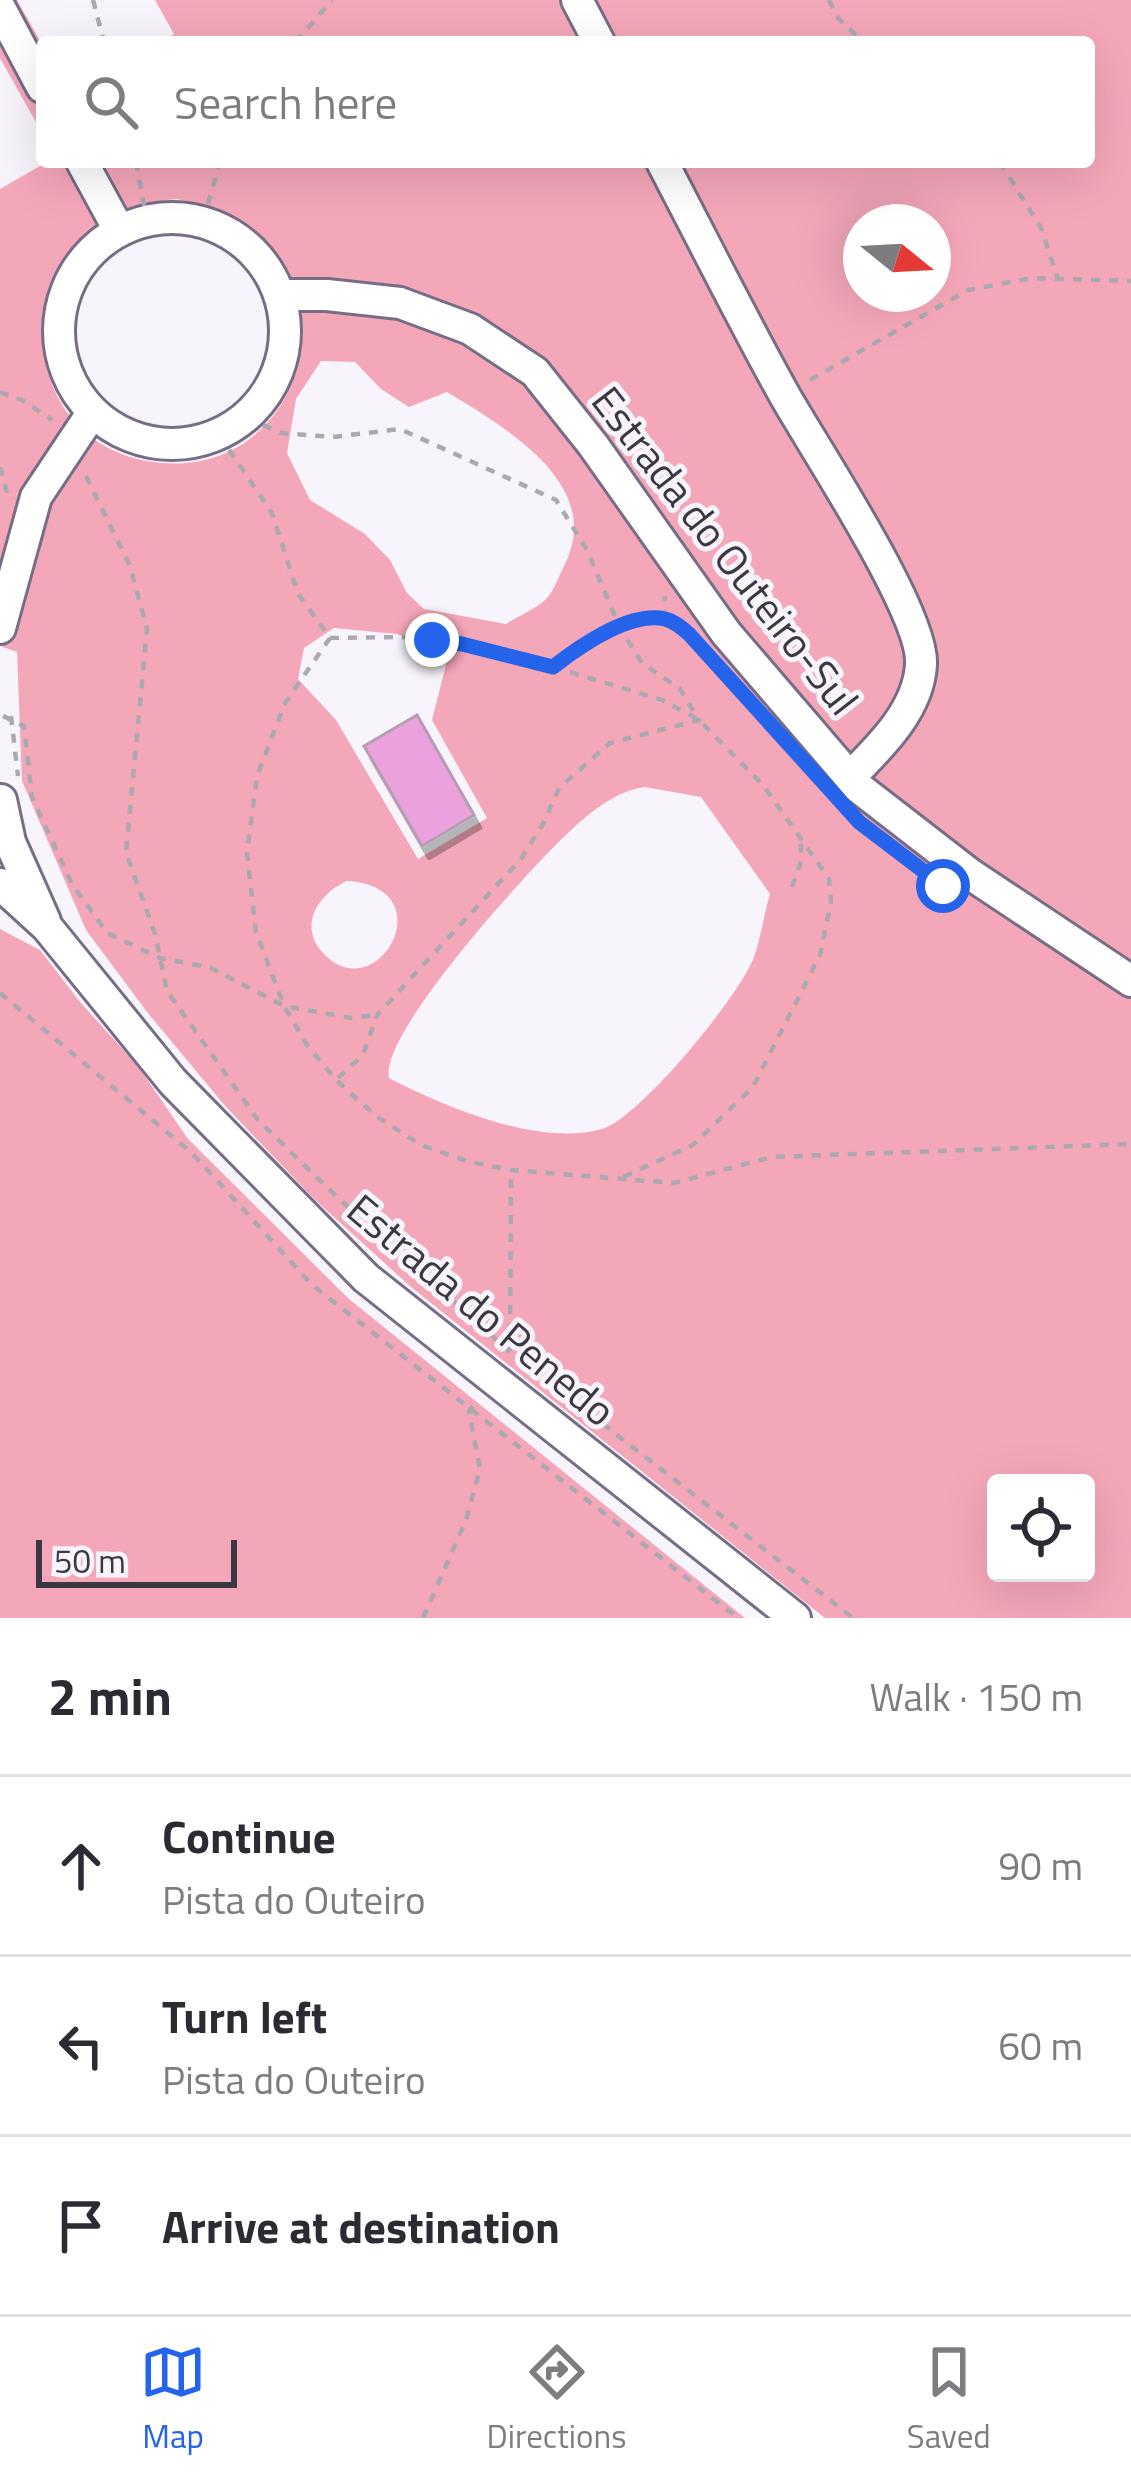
<!DOCTYPE html>
<html lang="en">
<head>
<meta charset="utf-8">
<style>
	:root { --surface:#fff; --page:#f2f2f3; --text:#2b2b33; --muted:#7c7c81; --line:#e1e1e2; --accent:#2563eb }
	body { margin:0; font-family:"Titillium Web",sans-serif; background:var(--page); color:var(--text) }
	.controls { position:absolute; right:36px; bottom:36px; display:grid; overflow:hidden; border-radius:12px; box-shadow:0 12px 48px #0002 }
	.controls button { width:108px; height:108px; display:grid; place-items:center; padding:0; border:0; border-bottom:3px solid var(--line); background:var(--surface); color:var(--text); font:60px sans-serif }
	.compass { position:absolute; left:843px; top:204px; width:108px; height:108px; border-radius:50%; background:var(--surface); box-shadow:0 12px 48px #0002; rotate:108deg }
	.scale { position:absolute; left:36px; bottom:30px; width:201px; box-sizing:border-box; padding-left:12px; border:6px solid #3c3843; border-top:0; font-size:33px; line-height:42px; white-space:nowrap; color:#3c3843; -webkit-text-stroke:9px #f7f5fb; paint-order:stroke }
	.stop { position:absolute; width:36px; height:36px; margin:-27px; border:9px solid #2563eb; border-radius:50%; background:#fff }
	.stop.end { background:#2563eb; border-color:#fff; box-shadow:0 3px 12px #0008 }
	.list { margin:0; padding:0; list-style:none }
	h2 { display:flex; justify-content:space-between; align-items:center; height:156px; margin:0; padding:0 48px; font-size:51px }
	h2 small { font-size:39px; font-weight:400; color:var(--muted) }
	.list li { display:grid; grid-template-columns:78px 1fr auto; gap:36px; align-items:center; box-sizing:border-box; height:180px; padding:0 48px; border-top:3px solid var(--line) }
	.list b { display:block; font-size:45px; white-space:nowrap }
	.list p { margin:0; font-size:39px; white-space:nowrap; color:var(--muted) }
	.list em { font-size:39px; font-style:normal; color:var(--muted) }
	.icon { flex:none; width:66px; height:66px; fill:none; stroke:currentColor; stroke-width:2; stroke-linecap:round; stroke-linejoin:round }
	.map { position:relative; flex:none; width:1131px; height:1618px; overflow:hidden }
	.search { position:absolute; background:var(--surface); box-shadow:0 12px 48px #0002; left:36px; right:36px; top:36px; height:132px; display:flex; align-items:center; gap:30px; box-sizing:border-box; padding:0 42px; border-radius:12px; color:var(--muted); font-size:45px }
	.sheet { height:696px; background:var(--surface) }
	nav { display:flex; justify-content:space-around; align-items:center; box-sizing:border-box; height:168px; border-top:3px solid var(--line); background:var(--surface); font-size:33px; color:var(--muted) }
	nav a { display:grid; justify-items:center; gap:6px }
	nav .on { color:var(--accent) }
	.map>svg:first-child { display:block }
	.forest { fill:#f4a7b9; fill-rule:evenodd }
	.building { fill:#eba1dd; stroke:#b79db1; stroke-width:3; filter:url(#shadow) }
	.lines { fill:none; stroke-linecap:round; stroke-linejoin:round }
	.minor-casing { stroke:#766d86; stroke-width:36 }
	.path { stroke:#aba8b0; stroke-width:4.5; stroke-dasharray:9 9; stroke-linecap:butt }
	.minor { stroke:#fff; stroke-width:30 }
	.route { stroke:#2563eb; stroke-width:15 }
	.labels { text-anchor:middle; dominant-baseline:central; stroke-width:10; stroke-linejoin:round; paint-order:stroke }
	.street-label { font-size:42px; fill:#3c3843; stroke:#f7f5fb }
</style>
</head>
<body>
<div class="map">
<svg width="1131" height="1618" viewBox="0 0 1131 1618">
	<defs>
		<filter id="shadow"><feDropShadow dx="7" dy="13" stdDeviation="0" flood-color="#0004"/></filter>
	</defs>
	<rect width="100%" height="100%" fill="#f7f5fb"/>
	<path class="forest" d="M0,0H17L42,44V133L0,58Z
		M155,0H1131V1618H825L411,1287L314,1199L226,1107L147,1012L86,930L22,781L17,652L0,646V189L47,162H1089V42H162L174,34ZM176,199C368,227 323,475 163,463C2,451 0,215 176,199ZM861,222H933V294H861ZM321,361L355,362L381,389L409,407L447,392C506,428 606,485 564,566C559,576 554,591 546,599C536,609 518,616 506,624L424,609L407,593L390,560L365,534L310,500L287,453L296,399ZM334,628L397,634L449,653L432,720L487,818L418,859L336,720L298,679L304,648ZM645,787L701,797L770,894C764,914 761,937 754,957C740,995 640,1118 602,1129C539,1147 445,1107 389,1078C378,1033 542,854 581,821C600,805 621,790 645,787ZM347,881C446,887 378,1010 324,954C297,926 318,894 347,881ZM996,1483H1086V1573H996Z
		M0,929L40,950L80,1002L138,1066L188,1139L349,1299L745,1618H0Z"/>
	<path class="building" d="M417,715L474,815L422,846L364,746Z"/>
	<g class="lines">
		<defs>
			<path id="minor" d="M577,0L599,42
				M0,8L42,87
				M82,162L119,230
				M662,162C703,240 742,319 785,396C815,449 924,613 921,664C919,709 881,746 850,777
				M59 331a113 113 0 1 1 226 0a113 113 0 1 1-226 0Z
				M280,295H327L400,303L470,329L535,372L593,445L726,633L859,788L970,874L1131,981
				M0,628L36,497L92,413
				M1,800L10,842L45,921
				M0,884L47,927L173,1082L366,1278L795,1618"/>
		</defs>
		<use href="#minor" class="minor-casing"/>
		<path class="path" d="M93,0L104,42
			M829,0L838,18L863,42
			M296,42L332,0
			M136,162L146,215
			M1000,162L1041,228L1058,279
			M203,221L220,162
			M810,380L968,290L1032,278L1131,281
			M0,392L22,400L52,420
			M247,417L280,433L333,437L400,429L556,500L587,550L620,628L642,663L680,689L699,720L610,743L559,788L543,824L521,859L377,1015L363,1055L336,1080
			M219,435L272,513L298,594L330,638
			M0,467L7,493
			M86,476L130,566L147,629L126,852L155,934L167,991L258,1120L336,1196L510,1352L853,1618
			M664,619L665,596
			M330,638L285,703L257,776L247,854L256,932L284,1006L307,1045L336,1080L376,1116L421,1145L470,1162L511,1170L674,1183L772,1157L1131,1144
			M330,638L402,637L462,644L553,667C592,637 646,597 692,637
			M553,667L662,700L699,720L763,785L829,879L831,902L820,955L753,1087L693,1145L621,1178
			M3,716L24,726L32,797L72,884L107,933L160,958L211,968L284,1006L351,1018L377,1015
			M11,716L18,776
			M792,887L801,861V838
			M0,993L192,1153L312,1285L738,1618
			M510,1350L511,1170
			M423,1618L466,1520L480,1469L469,1411L478,1399"/>
		<use href="#minor" class="minor"/>
	</g>
	<g class="lines">
		<path class="route" d="M432,640L462,644L553,667C579,647 629,611 665,619C674,621 682,628 689,634L859,822L943,886"/>
	</g>
	<g class="labels">
		<g class="street-label">
			<text transform="translate(726 550) rotate(52)">Estrada do Outeiro-Sul</text>
			<text transform="translate(482 1309) rotate(40)">Estrada do Penedo</text>
		</g>
	</g>
</svg>
<div class="controls">
<button><svg class="icon" aria-label="locate" viewBox="0 0 24 24"><circle cx="12" cy="12" r="6"/><path d="M12 2v4M12 18v4M2 12h4M18 12h4"/></svg></button>
</div>
<svg class="compass" viewBox="-18 -18 36 36"><path d="M0-13l5 13h-10z" fill="#e53935"/><path d="M0 13l5-13h-10z" fill="#7c7c81"/></svg>
<div class="scale">50 m</div>
<div class="stop" style="left:943px;top:886px"></div>
<div class="stop end" style="left:432px;top:640px"></div>
<div class="search"><svg class="icon" aria-label="search" viewBox="0 0 24 24"><circle cx="10" cy="10" r="6"/><path d="M15 15l6 6"/></svg>Search here</div>
</div>
<section class="sheet">
<h2>2 min<small>Walk · 150 m</small></h2>
<ul class="list">
<li><svg class="icon" aria-label="ahead" viewBox="0 0 24 24"><path d="M12 20V5M6 11l6-6 6 6"/></svg><div><b>Continue</b><p>Pista do Outeiro</p></div><em>90 m</em></li>
<li><svg class="icon" aria-label="left" viewBox="0 0 24 24"><path d="M17 20v-9H6M10 6l-5 5 5 5"/></svg><div><b>Turn left</b><p>Pista do Outeiro</p></div><em>60 m</em></li>
<li><svg class="icon" aria-label="arrive" viewBox="0 0 24 24"><path d="M6 21V4h12l-3 4 3 4H6"/></svg><div><b>Arrive at destination</b></div></li>
</ul>
</section>
<nav>
<a class="on"><svg class="icon" aria-label="map" viewBox="0 0 24 24"><path d="M3 6l6-2 6 2 6-2v14l-6 2-6-2-6 2zM9 4v14M15 6v14"/></svg>Map</a>
<a><svg class="icon" aria-label="directions" viewBox="0 0 24 24"><path d="M12 3l9 9-9 9-9-9zM9 14v-3h6M13 9l2 2-2 2"/></svg>Directions</a>
<a><svg class="icon" aria-label="saved" viewBox="0 0 24 24"><path d="M7 4h10v16l-5-4-5 4z"/></svg>Saved</a>
</nav>
</body>
</html>
